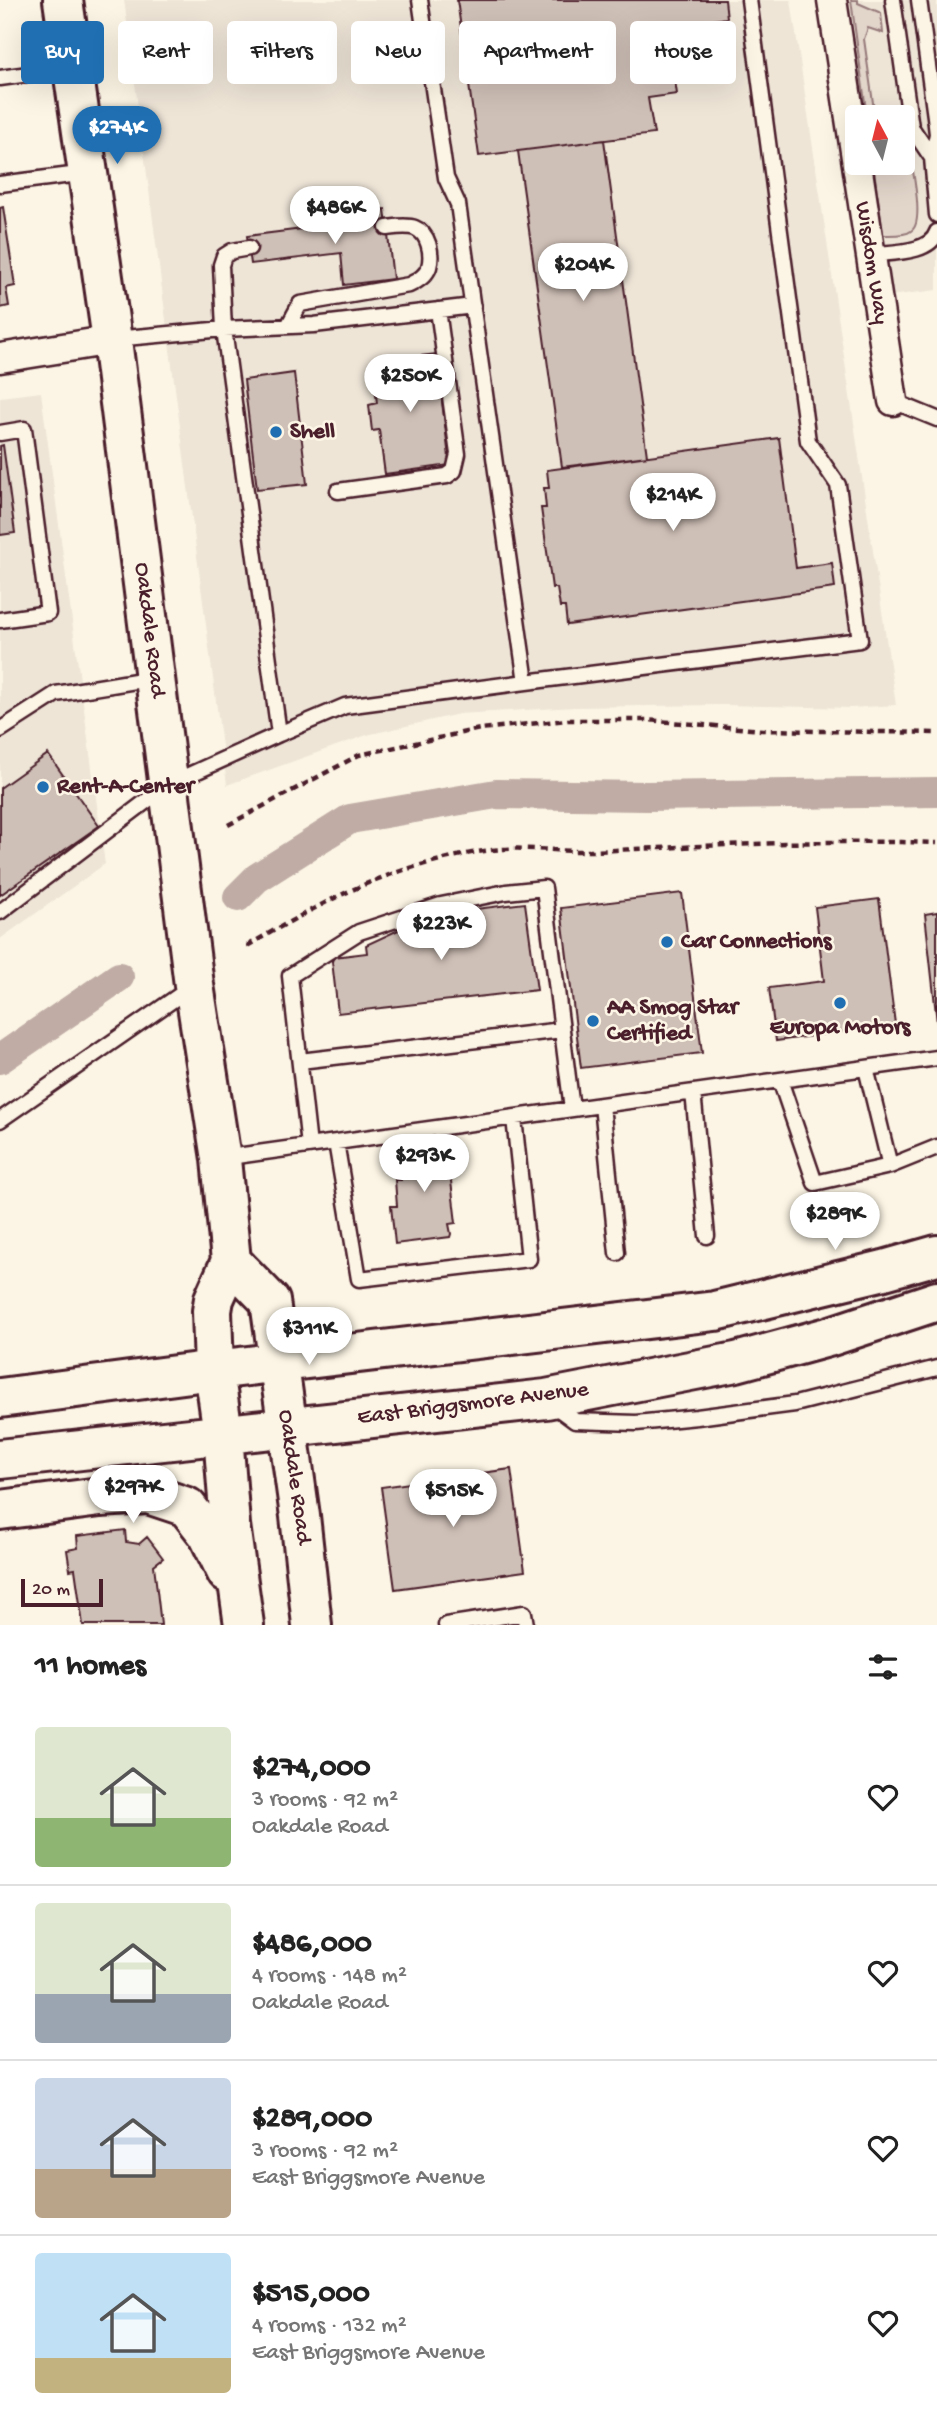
<!DOCTYPE html>
<html lang="en">
<head>
<meta charset="utf-8">
<style>
	:root { --surface:#fff; --page:#f6f6f6; --text:#222; --muted:#767676; --line:#e0e0e0; --accent:#1f6fb2 }
	body { margin:0; font-family:"Gochi Hand",sans-serif; background:var(--page); color:var(--text); height:100vh; display:flex; flex-direction:column; font-size:26px; white-space:nowrap }
	* { box-sizing:border-box; margin:0 }
	p { font-size:23px; color:var(--muted) }
	.icon { flex:none; width:38px; height:38px; fill:none; stroke:currentColor; stroke-width:2; stroke-linecap:round; stroke-linejoin:round }
	.map { position:relative; height:1625px; overflow:hidden }
	.sheet { display:flex; flex-direction:column; background:var(--surface); flex:1 }
	.sheet>* { flex:none }
	.guide { position:absolute; left:21px; top:21px; width:896px; height:63px; display:flex; gap:14px }
	.needle { width:46px; rotate:353deg }
	.fabs { position:absolute; left:845px; top:105px; display:grid; gap:14px }
	.fabs a { display:grid; place-items:center; width:70px; height:70px; border-radius:7px; background:var(--surface); box-shadow:0 7px 28px #0002; font-size:35px }
	.scale { position:absolute; left:21px; bottom:18px; width:82px; box-sizing:border-box; padding-left:7px; border:4px solid #4a1f2b; border-top:0; font-size:19px; line-height:24px; white-space:nowrap; color:#4a1f2b; -webkit-text-stroke:5px #fcf5e5; paint-order:stroke }
	.price { position:absolute; translate:-50% -60px; padding:0 16px; border-radius:24px; background:#fff; color:#222; font-size:23px; line-height:46px; filter:drop-shadow(0 2px 4px #0008) }
	.price::after { content:''; position:absolute; left:50%; top:42px; width:21px; height:16px; margin-left:-10px; background:inherit; clip-path:polygon(0 0,100% 0,50% 100%) }
	.price.selected { background:var(--accent); color:#fff }
	ul { padding:0; list-style:none }
	li { display:flex; align-items:center; gap:21px; height:175px; padding:0 35px }
	li+li { border-top:2px solid var(--line) }
	li span { display:grid; place-items:center; flex:none; width:196px; height:140px; border-radius:7px; color:#555 }
	li>.icon { margin-inline-start:auto }
	span .icon { width:84px; height:84px; fill:#fffc; stroke-width:1 }
	li b { font-size:30px }
	h2 { display:flex; justify-content:space-between; align-items:center; height:84px; padding:0 35px; font-size:30px }
	.chip { padding:0 24px; border-radius:7px; background:var(--surface); box-shadow:0 7px 28px #0002; font-size:24px; line-height:63px }
	.chip.selected { background:var(--accent); color:#fff }
	.map>svg:first-child { display:block }
	.built { fill:#eee5d7 }
	.green { fill:#e2d5ca; stroke:#967a7a; stroke-width:2 }
	.lines { fill:none; stroke-linecap:round; stroke-linejoin:round }
	.canal { stroke:#c0aca5; stroke-width:30 }
	.building { fill:#cfc0b7; stroke:#4a1f2b; stroke-width:2 }
	.service-casing { stroke:#4a1f2b; stroke-width:19 }
	.minor-casing { stroke:#4a1f2b; stroke-width:33 }
	.secondary-casing { stroke:#4a1f2b; stroke-width:44 }
	.path { stroke:#4a1f2b; stroke-width:4.5; stroke-dasharray:7 5; stroke-linecap:butt }
	.service { stroke:#fcf5e5; stroke-width:14 }
	.minor { stroke:#fcf5e5; stroke-width:28 }
	.secondary { stroke:#fcf5e5; stroke-width:38 }
	.poi-dot { fill:#1f6fb2; stroke:#fcf5e5; stroke-width:2.5 }
	.labels { text-anchor:middle; dominant-baseline:central; stroke-width:5; stroke-linejoin:round; paint-order:stroke }
	.street-label { font-size:23px; fill:#4a1f2b; stroke:#fcf5e5 }
	.poi-label { font-size:23px; font-weight:bold; fill:#4a1f2b; stroke:#fcf5e5; text-anchor:start }
</style>
</head>
<body>
<div class="map">
<svg width="937" height="1625" viewBox="0 0 937 1625">
	<rect width="100%" height="100%" fill="#fcf5e5"/>
	<filter id="ink" filterUnits="userSpaceOnUse"><feTurbulence type="fractalNoise" baseFrequency=".0143" numOctaves="2"/><feDisplacementMap in="SourceGraphic" scale="14" xChannelSelector="R" yChannelSelector="G"/><feConvolveMatrix kernelMatrix="1 2 1 2 8 2 1 2 1" color-interpolation-filters="sRGB"/></filter>
	<g filter="url(#ink)">
		<!-- built -->
		<path class="built" d="M 124,0 L 791,0 L 896,705 L 851,708 L 723,705 L 576,707 L 459,714 L 367,735 L 227,785 Z
			M 851,0 L 937,0 L 937,290 L 890,296 L 873,163 L 903,163 L 903,117 L 867,117 Z
			M 41,392 L 105,864 L 0,939 L 0,397 Z"/>
		<!-- green -->
		<path class="green" d="M 851,0 L 858,0 L 858,3 L 881,13 L 883,33 L 868,28 L 864,39 L 875,117 L 867,117 Z
			M 903,150 L 910,153 C 912,169 925,223 911,231 C 905,236 891,235 883,235 L 873,163 L 903,163 Z"/>
		<g class="lines">
			<!-- canal -->
			<path class="canal" d="M 238,897 L 257,878 L 350,819 L 496,794 L 647,796 L 937,792
				M 0,1059 L 119,977"/>
		</g>
		<!-- building -->
		<path class="building" d="M 457,0 L 725,0 L 727,18 L 667,27 L 677,94 L 648,98 L 654,134 L 479,156 Z
			M 604,140 L 647,456 L 562,467 L 518,151 Z
			M 3,207 L 15,286 L 6,288 L 9,306 L 0,308 L 0,208 Z
			M 385,209 L 393,279 L 344,285 L 341,253 L 251,264 L 247,236 L 335,225 L 334,215 Z
			M 436,354 L 450,465 L 385,474 L 379,430 L 372,431 L 369,405 L 377,403 L 372,362 Z
			M 294,373 L 307,484 L 257,489 L 244,380 Z
			M 779,438 L 796,568 L 832,563 L 835,588 L 567,625 L 565,607 L 560,607 L 557,588 L 552,588 L 541,508 L 546,508 L 544,488 L 549,488 L 547,470 Z
			M 3,445 L 15,533 L 0,535 L 0,446 Z
			M 48,754 L 99,826 L 0,895 L 0,788 Z
			M 682,893 L 702,1053 L 581,1068 L 561,908 Z
			M 879,899 L 895,1024 L 776,1041 L 769,988 L 824,981 L 815,907 Z
			M 525,903 L 537,990 L 338,1013 L 332,961 L 334,957 L 367,953 L 366,945 L 407,926 L 461,919 L 460,911 Z
			M 937,912 L 937,1023 L 925,914 Z
			M 446,1139 L 456,1223 L 449,1224 L 451,1234 L 450,1237 L 395,1244 L 391,1206 L 397,1206 L 395,1180 L 401,1180 L 398,1146 Z
			M 511,1469 L 525,1571 L 395,1589 L 381,1487 Z
			M 125,1530 L 126,1542 L 139,1544 L 147,1537 L 163,1558 L 154,1565 L 161,1625 L 83,1625 L 75,1569 L 70,1570 L 67,1550 L 78,1548 L 77,1536 Z"/>
		<g class="lines">
			<!-- service casing -->
			<g class="service-casing">
				<path id="service" d="M 893,0 L 911,127 L 932,158
					M 919,0 L 935,117 L 937,134 L 932,158 L 937,215
					M 0,78 L 71,68
					M 0,184 L 87,173
					M 249,248 L 232,251 L 224,256 L 221,265 L 224,329 L 279,734
					M 870,255 C 890,252 930,254 937,232
					M 288,326 L 300,304 L 409,285 C 418,281 426,276 429,267 C 433,253 428,233 415,228 C 407,225 395,227 387,228
					M 114,339 L 224,329 L 314,325 L 473,306
					M 893,401 L 937,419
					M 0,433 L 24,429 L 48,613 L 0,620
					M 338,491 L 447,476 L 454,471 L 458,454 L 438,310
					M 526,682 L 860,640 L 838,485 L 808,441 L 749,0
					M 0,730 L 56,694 L 154,678
					M 0,912 L 169,784 L 279,734 L 345,706 L 526,682 L 458,204 L 446,178 L 420,0
					M 300,1061 L 562,1030
					M 866,1068 L 890,1166
					M 780,1080 L 815,1183 L 890,1166 L 937,1147
					M 693,1092 L 707,1236
					M 602,1105 L 617,1253
					M 0,1120 L 190,988
					M 336,1142 L 359,1279 L 529,1259 L 514,1118
					M 309,1146 L 290,976 L 359,932 L 441,905 L 506,892 L 544,888 L 572,1109
					M 222,1158 L 937,1058
					M 552,1404 L 575,1421 L 636,1423 L 697,1417 L 795,1404 L 937,1368
					M 446,1625 L 524,1613 L 526,1625"/>
			</g>
			<!-- minor casing -->
			<g class="minor-casing">
				<path id="minor" d="M 832,0 L 893,401
					M 0,358 L 112,340"/>
			</g>
			<!-- secondary casing -->
			<g class="secondary-casing">
				<path id="secondary" d="M 63,0 L 112,340 L 194,985 L 221,1159 L 231,1261 L 214,1299 L 212,1311 L 214,1370 L 223,1434 L 230,1525 L 244,1625
					M 231,1261 L 270,1301 L 300,1516 L 312,1625
					M 0,1398 L 214,1370 L 715,1311 L 884,1270 L 937,1255
					M 0,1459 L 546,1399 L 736,1362 L 828,1337 L 937,1301
					M 0,1510 L 100,1497 L 148,1494 L 187,1507 L 208,1534 L 227,1573"/>
			</g>
			<!-- path -->
			<path class="path" d="M 228,825 L 359,755 L 480,729 L 568,720 L 647,720 L 762,730 L 937,733
				M 247,946 C 301,915 354,884 414,867 C 439,860 466,853 492,850 C 525,846 559,852 592,851 C 707,846 822,839 937,843"/>
			<!-- service -->
			<use href="#service" class="service"/>
			<!-- minor -->
			<use href="#minor" class="minor"/>
			<!-- secondary -->
			<use href="#secondary" class="secondary"/>
		</g>
	</g>
	<!-- markers -->
	<g class="poi-dot">
		<circle cx="276" cy="432" r="7"/>
		<circle cx="43" cy="787" r="7"/>
		<circle cx="667" cy="942" r="7"/>
		<circle cx="840" cy="1003" r="7"/>
		<circle cx="593" cy="1021" r="7"/>
	</g>
	<g class="labels">
		<!-- street labels -->
		<g class="street-label">
			<text transform="translate(871 263) rotate(81)">Wisdom Way</text>
			<text transform="translate(149 630) rotate(83)">Oakdale Road</text>
			<text transform="translate(473 1404) rotate(-7)">East Briggsmore Avenue</text>
			<text transform="translate(294 1477) rotate(82)">Oakdale Road</text>
		</g>
		<!-- poi labels -->
		<g class="poi-label">
			<text x="290" y="432">Shell</text>
			<text x="57" y="787">Rent-A-Center</text>
			<text x="681" y="942">Car Connections</text>
			<text x="607" y="1008">AA Smog Star<tspan x="607" dy="26">Certified</tspan></text>
			<text x="840" y="1028" text-anchor="middle">Europa Motors</text>
		</g>
	</g>
</svg>
<div class="fabs">
<a><svg class="needle" viewBox="-14 -14 28 28"><path d="M0-13l5 13h-10z" fill="#e53935"/><path d="M0 13l5-13h-10z" fill="#767676"/></svg></a>
</div>
<div class="scale">20 m</div>
<b class="price selected" style="left:117px;top:166px">$274K</b>
<b class="price" style="left:335px;top:246px">$486K</b>
<b class="price" style="left:583px;top:303px">$204K</b>
<b class="price" style="left:410px;top:414px">$250K</b>
<b class="price" style="left:673px;top:533px">$214K</b>
<b class="price" style="left:441px;top:962px">$223K</b>
<b class="price" style="left:424px;top:1194px">$293K</b>
<b class="price" style="left:835px;top:1252px">$289K</b>
<b class="price" style="left:309px;top:1367px">$311K</b>
<b class="price" style="left:133px;top:1525px">$297K</b>
<b class="price" style="left:453px;top:1529px">$515K</b>
<div class="guide">
<a class="chip selected">Buy</a>
<a class="chip">Rent</a>
<a class="chip">Filters</a>
<a class="chip">New</a>
<a class="chip">Apartment</a>
<a class="chip">House</a>
</div>
</div>
<section class="sheet">
<h2>11 homes<svg class="icon" aria-label="filters" viewBox="0 0 24 24"><path d="M4 7h16M4 17h16"/><circle cx="9" cy="7" r="2"/><circle cx="15" cy="17" r="2"/></svg></h2>
<ul>
<li><span style="background:linear-gradient(#dfe7d0 65%,#8fb573 0)"><svg class="icon" aria-label="home" viewBox="0 0 24 24"><path d="M3 11l9-7 9 7M6 9v11h12V9"/></svg></span><div><b>$274,000</b><p>3 rooms · 92 m²</p><p>Oakdale Road</p></div><svg class="icon" aria-label="heart" viewBox="0 0 24 24"><path d="M12 20l-8-8c-3-5 5-10 8-4 3-6 11-1 8 4z"/></svg></li>
<li><span style="background:linear-gradient(#dfe7d0 65%,#9aa5b1 0)"><svg class="icon" aria-label="home" viewBox="0 0 24 24"><path d="M3 11l9-7 9 7M6 9v11h12V9"/></svg></span><div><b>$486,000</b><p>4 rooms · 148 m²</p><p>Oakdale Road</p></div><svg class="icon" aria-label="heart" viewBox="0 0 24 24"><path d="M12 20l-8-8c-3-5 5-10 8-4 3-6 11-1 8 4z"/></svg></li>
<li><span style="background:linear-gradient(#c9d6e8 65%,#b9a48a 0)"><svg class="icon" aria-label="home" viewBox="0 0 24 24"><path d="M3 11l9-7 9 7M6 9v11h12V9"/></svg></span><div><b>$289,000</b><p>3 rooms · 92 m²</p><p>East Briggsmore Avenue</p></div><svg class="icon" aria-label="heart" viewBox="0 0 24 24"><path d="M12 20l-8-8c-3-5 5-10 8-4 3-6 11-1 8 4z"/></svg></li>
<li><span style="background:linear-gradient(#bfe0f5 75%,#c2b280 0)"><svg class="icon" aria-label="home" viewBox="0 0 24 24"><path d="M3 11l9-7 9 7M6 9v11h12V9"/></svg></span><div><b>$515,000</b><p>4 rooms · 132 m²</p><p>East Briggsmore Avenue</p></div><svg class="icon" aria-label="heart" viewBox="0 0 24 24"><path d="M12 20l-8-8c-3-5 5-10 8-4 3-6 11-1 8 4z"/></svg></li>
</ul>
</section>
</body>
</html>
